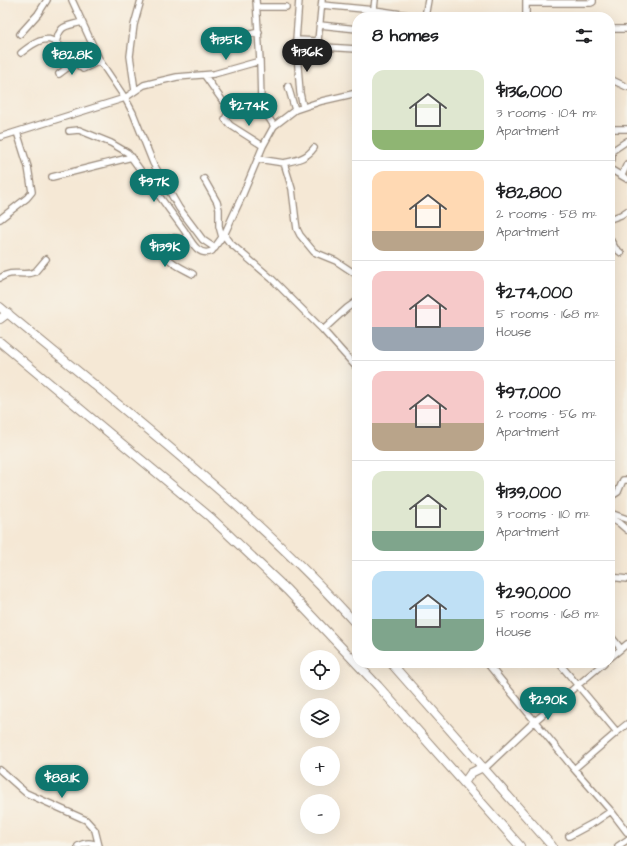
<!DOCTYPE html>
<html lang="en">
<head>
<meta charset="utf-8">
<style>
	:root { --surface:#fff; --page:#f6f6f6; --text:#202124; --muted:#757577; --line:#e0e0e0; --accent:#0f766e }
	body { margin:0; font-family:"Architects Daughter",sans-serif; background:var(--page); color:var(--text); height:100vh; display:flex; flex-direction:column; font-size:15px; white-space:nowrap }
	* { box-sizing:border-box; margin:0 }
	p { font-size:13px; color:var(--muted) }
	.icon { flex:none; width:22px; height:22px; fill:none; stroke:currentColor; stroke-width:2; stroke-linecap:round; stroke-linejoin:round }
	.map { position:relative; flex:1; overflow:hidden }
	.panel { position:absolute; left:352px; top:12px; width:263px; height:656px; display:flex; flex-direction:column; background:var(--surface); border-radius:16px; box-shadow:0 4px 16px #0002 }
	.panel>* { flex:none }
	.tools { position:absolute; left:300px; top:650px; display:grid; gap:8px }
	.tools a { display:grid; place-items:center; width:40px; height:40px; border-radius:50%; background:var(--surface); box-shadow:0 4px 16px #0002; font-size:20px }
	.price { position:absolute; translate:-50% -34px; padding:0 9px; border-radius:14px; background:var(--accent); color:#fff; font-size:13px; line-height:26px; filter:drop-shadow(0 1px 2px #0008) }
	.price::after { content:''; position:absolute; left:50%; top:24px; width:12px; height:9px; margin-left:-6px; background:inherit; clip-path:polygon(0 0,100% 0,50% 100%) }
	.price.current { background:#222; color:#fff }
	ul { padding:0; list-style:none }
	li { display:flex; align-items:center; gap:12px; height:100px; padding:0 20px }
	li+li { border-top:1px solid var(--line) }
	li span { display:grid; place-items:center; flex:none; width:112px; height:80px; border-radius:12px; color:#555 }
	li>.icon { margin-inline-start:auto }
	span .icon { width:48px; height:48px; fill:#fffc; stroke-width:1 }
	li b { font-size:17px }
	h2 { display:flex; justify-content:space-between; align-items:center; height:48px; padding:0 20px; font-size:17px }
	.map>svg:first-child { display:block }
	.lines { fill:none; stroke-linecap:round; stroke-linejoin:round }
	.minor-casing { stroke:#98897a; stroke-width:8 }
	.highway-casing { stroke:#98897a; stroke-width:10 }
	.minor { stroke:#fff; stroke-width:5.5 }
	.highway { stroke:#fff; stroke-width:8 }
</style>
</head>
<body>
<div class="map">
<svg width="627" height="846" viewBox="0 0 627 846">
	<rect width="100%" height="100%" fill="#f7f3e8"/>
	<filter id="ink" filterUnits="userSpaceOnUse"><feTurbulence type="fractalNoise" baseFrequency=".025" numOctaves="2"/><feDisplacementMap in="SourceGraphic" scale="8" xChannelSelector="R" yChannelSelector="G"/><feConvolveMatrix kernelMatrix="1 2 1 2 8 2 1 2 1" color-interpolation-filters="sRGB"/></filter>
	<filter id="wash" filterUnits="userSpaceOnUse"><feTurbulence type="fractalNoise" baseFrequency=".012" numOctaves="4" result="noise"/><feDisplacementMap in="SourceGraphic" scale="16" xChannelSelector="R" yChannelSelector="G"/><feGaussianBlur stdDeviation="0.9" result="paint"/><feColorMatrix in="noise" values="0 0 0 0 0 0 0 0 0 0 0 0 0 0 0 0 0 1.4 0 .05"/><feComposite in="paint" operator="in"/></filter>
	<g filter="url(#wash)">
		<rect width="100%" height="100%" fill="#f5e8d5"/>
	</g>
	<g filter="url(#ink)">
		<g class="lines">
			<!-- minor casing -->
			<g class="minor-casing">
				<path id="minor" d="M 256,0 L 260,61
					M 299,0 L 296,40 L 318,41 L 322,0
					M 526,0 L 526,17
					M 526,3 L 591,3 L 593,2 L 593,0
					M 322,5 L 374,10 L 422,17
					M 257,7 L 286,7
					M 373,17 L 375,0
					M 425,17 L 428,0
					M 320,25 L 357,29
					M 610,29 L 627,29
					M 20,34 L 38,14 L 47,0
					M 231,39 L 259,32
					M 296,40 L 300,93 L 303,107
					M 318,41 L 321,46 L 324,47 L 357,49
					M 56,43 C 60,24 65,27 82,22
					M 21,53 C 57,23 57,49 83,69 L 100,61
					M 59,74 L 75,62
					M 205,76 L 222,100
					M 610,79 L 627,87
					M 288,86 L 295,110
					M 135,91 L 130,56 L 134,25 L 141,0
					M 357,93 L 322,101 L 295,110 L 274,126 L 263,146 L 243,194 L 225,233 L 226,238 L 229,242 L 272,279 L 323,330 L 357,368
					M 239,107 L 227,115 L 225,119 L 230,125 L 263,146
					M 610,129 L 627,129
					M 69,131 L 79,130 L 111,143 L 128,153 L 184,230 C 190,239 198,258 212,251 L 225,233
					M 0,137 L 125,98 L 100,61 L 72,0
					M 258,159 L 284,163 L 292,189 L 296,222 L 297,229 L 300,235 L 314,252 L 336,261 L 357,275
					M 612,159 L 612,151 L 627,141
					M 284,163 C 296,160 306,159 314,148
					M 610,169 L 627,179
					M 622,175 L 627,164
					M 52,177 L 132,157
					M 204,179 L 217,202 L 219,209 L 219,226 L 222,237
					M 0,219 L 27,198 L 32,192 L 28,167 L 17,132
					M 610,219 L 621,215 L 627,211
					M 610,239 L 615,248 L 621,253
					M 191,242 C 182,239 167,233 164,245 C 163,249 164,254 167,257 C 173,265 184,269 193,274
					M 215,248 L 203,240 L 179,208 L 153,163 L 133,113 L 125,98 L 144,85 L 160,81 L 177,77 L 214,74 L 260,61 L 261,103 L 267,115 L 274,126
					M 0,278 C 13,269 22,277 35,272 L 46,259
					M 323,330 L 347,308 L 357,301
					M 610,497 L 618,492 L 623,480 L 627,480
					M 610,513 L 627,519
					M 610,518 L 619,523 L 627,530
					M 610,577 L 627,579
					M 610,635 L 621,649
					M 610,658 L 627,644
					M 487,663 L 574,769 L 611,811 L 627,832
					M 559,663 L 617,732 L 627,724
					M 484,769 L 535,721 L 604,663
					M 574,769 L 617,732
					M 0,770 L 26,793 L 86,820 L 95,830 L 99,846
					M 569,836 L 595,822 L 611,811
					M 78,846 C 86,842 91,842 99,846
					M 618,846 L 627,840"/>
			</g>
			<!-- highway casing -->
			<g class="highway-casing">
				<path id="highway" d="M 0,307 C 122,409 250,506 357,625
					M 0,319 L 8,313
					M 0,342 L 210,517 L 287,590 L 378,686 L 520,846
					M 391,663 L 552,846
					M 464,783 L 471,773 L 483,767"/>
			</g>
			<!-- minor -->
			<use href="#minor" class="minor"/>
			<!-- highway -->
			<use href="#highway" class="highway"/>
		</g>
	</g>
</svg>
<div class="tools">
<a><svg class="icon" aria-label="locate" viewBox="0 0 24 24"><circle cx="12" cy="12" r="6"/><path d="M12 2v4M12 18v4M2 12h4M18 12h4"/></svg></a>
<a><svg class="icon" aria-label="layers" viewBox="0 0 24 24"><path d="M12 4l9 5-9 5-9-5zM3 14l9 5 9-5"/></svg></a>
<a>+</a>
<a>−</a>
</div>
<b class="price" style="left:226px;top:61px">$135K</b>
<b class="price current" style="left:307px;top:73px">$136K</b>
<b class="price" style="left:72px;top:76px">$82.8K</b>
<b class="price" style="left:249px;top:127px">$274K</b>
<b class="price" style="left:154px;top:203px">$97K</b>
<b class="price" style="left:165px;top:268px">$139K</b>
<b class="price" style="left:548px;top:721px">$290K</b>
<b class="price" style="left:62px;top:799px">$88.1K</b>
<section class="panel">
<h2>8 homes<svg class="icon" aria-label="filters" viewBox="0 0 24 24"><path d="M4 7h16M4 17h16"/><circle cx="9" cy="7" r="2"/><circle cx="15" cy="17" r="2"/></svg></h2>
<ul>
<li><span style="background:linear-gradient(#dfe7d0 75%,#8fb573 0)"><svg class="icon" aria-label="home" viewBox="0 0 24 24"><path d="M3 11l9-7 9 7M6 9v11h12V9"/></svg></span><div><b>$136,000</b><p>3 rooms · 104 m²</p><p>Apartment</p></div></li>
<li><span style="background:linear-gradient(#ffd9b3 75%,#b9a48a 0)"><svg class="icon" aria-label="home" viewBox="0 0 24 24"><path d="M3 11l9-7 9 7M6 9v11h12V9"/></svg></span><div><b>$82,800</b><p>2 rooms · 58 m²</p><p>Apartment</p></div></li>
<li><span style="background:linear-gradient(#f6c9c9 70%,#9aa5b1 0)"><svg class="icon" aria-label="home" viewBox="0 0 24 24"><path d="M3 11l9-7 9 7M6 9v11h12V9"/></svg></span><div><b>$274,000</b><p>5 rooms · 168 m²</p><p>House</p></div></li>
<li><span style="background:linear-gradient(#f6c9c9 65%,#b9a48a 0)"><svg class="icon" aria-label="home" viewBox="0 0 24 24"><path d="M3 11l9-7 9 7M6 9v11h12V9"/></svg></span><div><b>$97,000</b><p>2 rooms · 56 m²</p><p>Apartment</p></div></li>
<li><span style="background:linear-gradient(#dfe7d0 75%,#7fa58c 0)"><svg class="icon" aria-label="home" viewBox="0 0 24 24"><path d="M3 11l9-7 9 7M6 9v11h12V9"/></svg></span><div><b>$139,000</b><p>3 rooms · 110 m²</p><p>Apartment</p></div></li>
<li><span style="background:linear-gradient(#bfe0f5 60%,#7fa58c 0)"><svg class="icon" aria-label="home" viewBox="0 0 24 24"><path d="M3 11l9-7 9 7M6 9v11h12V9"/></svg></span><div><b>$290,000</b><p>5 rooms · 168 m²</p><p>House</p></div></li>
</ul>
</section>
</div>
</body>
</html>
